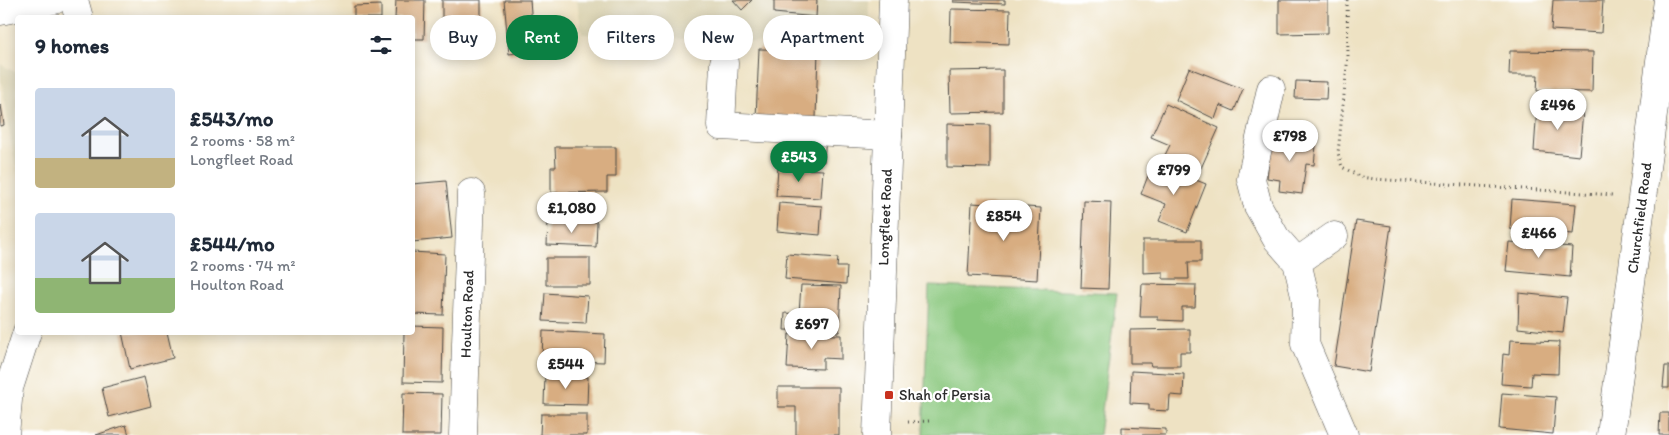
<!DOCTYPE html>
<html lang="en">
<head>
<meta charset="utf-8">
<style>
	:root { --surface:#fff; --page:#f2f2f3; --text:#1f2937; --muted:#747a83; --accent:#0b8043 }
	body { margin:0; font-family:Itim,sans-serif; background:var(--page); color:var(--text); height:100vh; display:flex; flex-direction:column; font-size:19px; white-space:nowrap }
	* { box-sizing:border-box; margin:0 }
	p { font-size:16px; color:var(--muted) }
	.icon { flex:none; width:28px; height:28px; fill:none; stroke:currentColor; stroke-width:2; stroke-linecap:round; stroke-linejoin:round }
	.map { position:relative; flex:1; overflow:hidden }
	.details { position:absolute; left:15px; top:15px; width:400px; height:320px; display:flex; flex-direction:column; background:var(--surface); border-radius:5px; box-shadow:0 2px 12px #0003 }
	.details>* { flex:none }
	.top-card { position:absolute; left:430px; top:15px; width:475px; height:45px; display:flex; gap:10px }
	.price { position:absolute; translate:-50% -42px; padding:0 11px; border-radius:18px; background:#fff; color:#222; font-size:16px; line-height:32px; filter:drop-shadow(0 1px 2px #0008) }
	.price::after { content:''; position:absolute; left:50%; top:30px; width:15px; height:11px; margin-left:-8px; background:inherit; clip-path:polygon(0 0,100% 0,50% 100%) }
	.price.selected { background:var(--accent); color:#fff }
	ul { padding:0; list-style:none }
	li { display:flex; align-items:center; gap:15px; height:125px; padding:0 20px }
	li span { display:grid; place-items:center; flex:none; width:140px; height:100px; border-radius:5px; color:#555 }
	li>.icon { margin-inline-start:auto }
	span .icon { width:60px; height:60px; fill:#fffc; stroke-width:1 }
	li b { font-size:21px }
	h2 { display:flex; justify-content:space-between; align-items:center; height:60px; padding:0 20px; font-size:21px }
	.tag { padding:0 18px; border-radius:22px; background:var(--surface); box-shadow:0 2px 12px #0003; font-size:18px; line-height:45px }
	.tag.selected { background:var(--accent); color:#fff }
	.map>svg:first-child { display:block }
	.built { fill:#dcd4b4 }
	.green { fill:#89c77d; stroke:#5a7954 }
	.building { fill:#d8ad81 }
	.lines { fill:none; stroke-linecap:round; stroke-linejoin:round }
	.minor-casing { stroke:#484642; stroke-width:29 }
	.major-casing { stroke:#484642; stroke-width:29 }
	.highway-casing { stroke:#484642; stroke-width:29 }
	.path { stroke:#484642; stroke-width:3; stroke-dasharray:1 4; stroke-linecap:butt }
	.minor { stroke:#fff; stroke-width:28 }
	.major { stroke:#fff; stroke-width:28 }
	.highway { stroke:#fff; stroke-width:28 }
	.poi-dot { fill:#c8321e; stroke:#fff; stroke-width:2 }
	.labels { text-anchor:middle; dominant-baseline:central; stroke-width:4.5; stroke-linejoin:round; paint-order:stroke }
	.street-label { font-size:15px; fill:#2b2b2b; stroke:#fff }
	.poi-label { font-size:15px; fill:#2b2b2b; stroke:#fff; text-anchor:start }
</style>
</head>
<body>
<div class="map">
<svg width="1669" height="435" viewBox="0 0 1669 435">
	<rect width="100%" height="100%" fill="#fff"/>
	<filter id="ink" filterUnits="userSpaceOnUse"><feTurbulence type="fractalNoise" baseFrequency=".02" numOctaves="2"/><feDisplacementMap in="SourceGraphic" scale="10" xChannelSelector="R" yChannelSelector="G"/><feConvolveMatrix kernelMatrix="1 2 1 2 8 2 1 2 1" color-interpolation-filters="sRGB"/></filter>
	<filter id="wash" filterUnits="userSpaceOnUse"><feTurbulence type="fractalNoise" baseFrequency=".0096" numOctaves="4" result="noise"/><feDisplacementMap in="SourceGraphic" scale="20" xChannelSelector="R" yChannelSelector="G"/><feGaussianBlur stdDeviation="1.12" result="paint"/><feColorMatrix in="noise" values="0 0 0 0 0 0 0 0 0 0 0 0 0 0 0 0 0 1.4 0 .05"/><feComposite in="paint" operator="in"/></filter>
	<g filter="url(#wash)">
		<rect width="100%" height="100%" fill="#eee2c3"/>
		<!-- built -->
		<path class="built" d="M 577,0 L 869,0 L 868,48 L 582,34 Z
			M 0,64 L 17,73 L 17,175 L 0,73 Z"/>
		<!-- green -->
		<path class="green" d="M 929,286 L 1117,293 L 1099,435 L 923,435 Z"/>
		<g id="blocks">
			<!-- building -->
			<path class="building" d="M 396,0 L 425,0 L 424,39 L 412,39 L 412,18 L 395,18 Z
				M 442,0 L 481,0 L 481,41 L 442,41 Z
				M 504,0 L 530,0 L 534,51 L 509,54 Z
				M 733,0 L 752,0 L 742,10 Z
				M 774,0 L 817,0 L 816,17 L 774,13 Z
				M 953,0 L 1005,0 L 1005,4 L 953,2 Z
				M 1279,0 L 1328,0 L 1328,33 L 1279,34 Z
				M 1553,0 L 1603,0 L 1601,33 L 1551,30 Z
				M 381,5 L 381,18 L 354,18 L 354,6 Z
				M 951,9 L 1010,10 L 1009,44 L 950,42 Z
				M 759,49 L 818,50 L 816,118 L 756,118 Z
				M 1510,51 L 1593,52 L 1592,92 L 1537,91 L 1538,75 L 1509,75 Z
				M 1189,68 L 1243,89 L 1234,111 L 1220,105 L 1215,119 L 1176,100 Z
				M 1003,70 L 1003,112 L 950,113 L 949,71 Z
				M 1296,81 L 1327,82 L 1326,99 L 1295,98 Z
				M 1166,104 L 1219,128 L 1197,177 L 1162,161 L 1170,145 L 1151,137 Z
				M 1,105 L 4,125 L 0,126 L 0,106 Z
				M 1537,107 L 1583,111 L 1579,156 L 1534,151 Z
				M 947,124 L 990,125 L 990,168 L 947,167 Z
				M 782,133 L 826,135 L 824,162 L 781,161 Z
				M 1272,134 L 1309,139 L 1308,144 L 1316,145 L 1314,165 L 1306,164 L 1302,194 L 1279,191 L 1280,180 L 1267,178 Z
				M 555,147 L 616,147 L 616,177 L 607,177 L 607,192 L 551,193 L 551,167 L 556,167 Z
				M 1153,163 L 1206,184 L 1187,232 L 1159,221 L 1166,204 L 1141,194 Z
				M 778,168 L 823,170 L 821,198 L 776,196 Z
				M 446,181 L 452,238 L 412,242 L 412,184 Z
				M 1512,199 L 1576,204 L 1573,234 L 1510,229 Z
				M 1084,201 L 1111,202 L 1108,289 L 1081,288 Z
				M 779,203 L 822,206 L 820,235 L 777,231 Z
				M 972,203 L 1041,208 L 1037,280 L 968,276 Z
				M 548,220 L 597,222 L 596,247 L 547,245 Z
				M 1356,221 L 1391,226 L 1369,372 L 1334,366 Z
				M 1143,240 L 1201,240 L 1201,262 L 1188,262 L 1189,279 L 1163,279 L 1163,272 L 1143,273 Z
				M 1509,242 L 1572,247 L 1570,277 L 1506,271 Z
				M 412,252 L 445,254 L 443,315 L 412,314 Z
				M 787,254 L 838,258 L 837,267 L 847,267 L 846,284 L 785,279 Z
				M 546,258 L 590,258 L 590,285 L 546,285 Z
				M 1142,284 L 1196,285 L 1195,307 L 1182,307 L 1182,321 L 1158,320 L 1158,317 L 1140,317 Z
				M 801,285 L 841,286 L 839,332 L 784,330 L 785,313 L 799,314 Z
				M 545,293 L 588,296 L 586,323 L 543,321 Z
				M 1519,293 L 1567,298 L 1563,333 L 1518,328 Z
				M 412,326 L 443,327 L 442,383 L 403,382 L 404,332 L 412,332 Z
				M 1190,329 L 1190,352 L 1180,352 L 1180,366 L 1151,366 L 1150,363 L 1130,363 L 1130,330 Z
				M 543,331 L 605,334 L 604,362 L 542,360 Z
				M 122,332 L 167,332 L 173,358 L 130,369 Z
				M 789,334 L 841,335 L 841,359 L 823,358 L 823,369 L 787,368 Z
				M 1510,340 L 1559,342 L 1558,374 L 1532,373 L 1531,386 L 1501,384 L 1503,354 L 1509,355 Z
				M 1665,366 L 1669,366 L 1669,388 L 1663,388 Z
				M 1131,371 L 1184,374 L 1183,396 L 1170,395 L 1169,411 L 1149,410 L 1149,404 L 1130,403 Z
				M 545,375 L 588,377 L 587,405 L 544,404 Z
				M 144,377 L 151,406 L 109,417 L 102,388 Z
				M 778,387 L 839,387 L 839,435 L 796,435 L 796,407 L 778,407 Z
				M 403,393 L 442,394 L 441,435 L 402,435 Z
				M 1502,393 L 1556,397 L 1553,434 L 1499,429 Z
				M 1660,413 L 1669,413 L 1669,435 L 1659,435 Z
				M 541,414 L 587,414 L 587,435 L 540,435 Z
				M 126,425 L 129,435 L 96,435 Z
				M 1122,427 L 1166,429 L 1166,435 L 1122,435 Z"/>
		</g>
	</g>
	<g filter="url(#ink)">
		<use href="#blocks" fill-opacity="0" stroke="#484642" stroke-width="1"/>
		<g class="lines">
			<!-- minor casing -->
			<g class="minor-casing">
				<g id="minor">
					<path d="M 74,0 L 79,18"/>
					<path d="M 724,63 L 721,126 L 888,135"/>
					<path d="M 1271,89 L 1251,179 L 1258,206 L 1276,238 L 1297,262 L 1306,300 L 1305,344 L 1344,435"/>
					<path d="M 1297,262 L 1334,236"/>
					<path d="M 5,435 L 9,388 L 27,332"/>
					<path id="s1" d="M 463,435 L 471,193"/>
					<path id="s2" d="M 1611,435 L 1668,0"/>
				</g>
			</g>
			<!-- major casing -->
			<g class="major-casing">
				<g id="major">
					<path id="s3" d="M 877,435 L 893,0"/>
				</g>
			</g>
			<!-- highway casing -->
			<g class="highway-casing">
				<path id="highway" d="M 0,11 L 54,0"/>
			</g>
			<!-- path -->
			<path class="path" d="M 1347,0 L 1348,56 L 1338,153 L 1342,167 L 1361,177 L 1374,179 L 1613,195
				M 908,422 L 930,421"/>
			<!-- minor -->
			<use href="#minor" class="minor"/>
			<!-- major -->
			<use href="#major" class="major"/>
			<!-- highway -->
			<use href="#highway" class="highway"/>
		</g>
	</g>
	<!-- markers -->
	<rect class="poi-dot" x="884" y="390" width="10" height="10" rx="2.5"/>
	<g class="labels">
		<!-- street labels -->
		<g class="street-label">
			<text stroke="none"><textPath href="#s2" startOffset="219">Churchfield Road</textPath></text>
			<text stroke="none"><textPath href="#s3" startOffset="218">Longfleet Road</textPath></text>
			<text stroke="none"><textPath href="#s1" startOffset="121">Houlton Road</textPath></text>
		</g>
		<!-- poi labels -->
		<g class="poi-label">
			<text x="899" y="395">Shah of Persia</text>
		</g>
	</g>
</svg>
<b class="price" style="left:1558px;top:131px">£496</b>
<b class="price" style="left:1290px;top:162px">£798</b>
<b class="price selected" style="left:799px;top:183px">£543</b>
<b class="price" style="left:1174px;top:196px">£799</b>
<b class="price" style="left:572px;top:234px">£1,080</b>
<b class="price" style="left:1004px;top:242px">£854</b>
<b class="price" style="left:1539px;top:259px">£466</b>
<b class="price" style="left:812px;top:350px">£697</b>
<b class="price" style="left:566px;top:390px">£544</b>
<div class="top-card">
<a class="tag">Buy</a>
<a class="tag selected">Rent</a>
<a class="tag">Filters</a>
<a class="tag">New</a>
<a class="tag">Apartment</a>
</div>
<section class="details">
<h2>9 homes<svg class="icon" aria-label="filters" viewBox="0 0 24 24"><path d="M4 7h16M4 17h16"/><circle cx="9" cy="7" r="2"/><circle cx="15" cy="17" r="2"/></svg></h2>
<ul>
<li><span style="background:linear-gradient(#c9d6e8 70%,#c2b280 0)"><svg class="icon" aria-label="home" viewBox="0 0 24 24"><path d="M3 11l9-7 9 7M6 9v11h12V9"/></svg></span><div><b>£543/mo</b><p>2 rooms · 58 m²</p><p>Longfleet Road</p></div></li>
<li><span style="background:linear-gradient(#c9d6e8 65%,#8fb573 0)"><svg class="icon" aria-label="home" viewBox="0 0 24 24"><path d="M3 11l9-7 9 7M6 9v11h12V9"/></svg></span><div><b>£544/mo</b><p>2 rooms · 74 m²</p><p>Houlton Road</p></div></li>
</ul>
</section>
</div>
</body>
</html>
